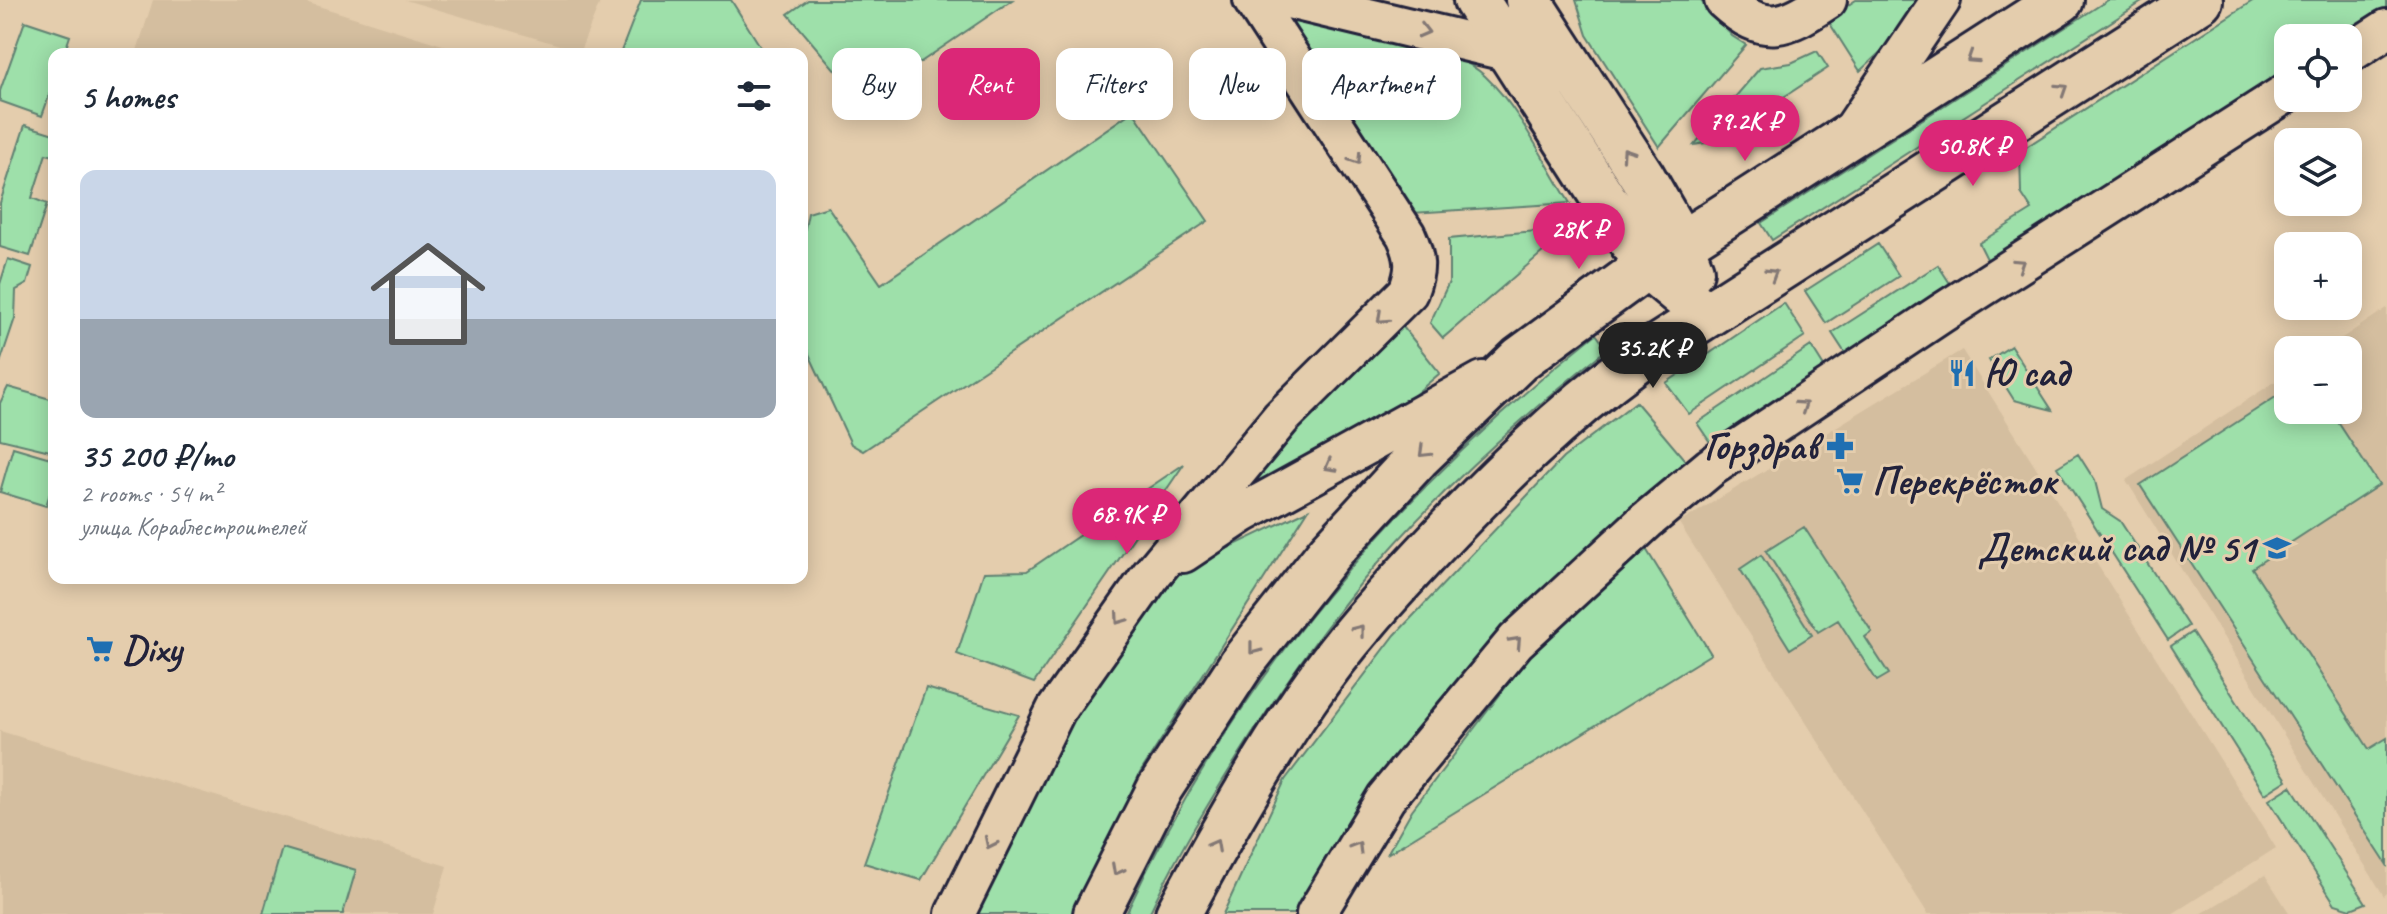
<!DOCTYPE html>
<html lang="en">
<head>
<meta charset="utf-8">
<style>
	:root { --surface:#fff; --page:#f2f2f3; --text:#1f2937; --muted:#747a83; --accent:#db2777 }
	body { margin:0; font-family:Caveat,sans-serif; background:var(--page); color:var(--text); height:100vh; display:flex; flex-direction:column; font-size:30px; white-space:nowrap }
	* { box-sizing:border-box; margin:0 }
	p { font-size:26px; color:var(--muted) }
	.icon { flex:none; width:44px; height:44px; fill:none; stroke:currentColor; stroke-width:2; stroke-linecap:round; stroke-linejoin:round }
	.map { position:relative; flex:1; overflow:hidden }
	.side { position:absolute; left:48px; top:48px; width:760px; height:536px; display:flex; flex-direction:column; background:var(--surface); border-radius:16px; box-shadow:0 4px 20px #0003 }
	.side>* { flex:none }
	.top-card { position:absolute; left:832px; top:48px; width:760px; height:72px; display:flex; gap:16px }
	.tools { position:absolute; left:2274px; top:24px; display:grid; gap:16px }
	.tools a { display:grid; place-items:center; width:88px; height:88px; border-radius:16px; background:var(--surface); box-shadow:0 4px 20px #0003; font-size:40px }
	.price { position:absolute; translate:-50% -68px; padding:0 18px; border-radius:28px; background:var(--accent); color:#fff; font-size:26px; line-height:52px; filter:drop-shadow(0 2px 4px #0008) }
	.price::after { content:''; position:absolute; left:50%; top:48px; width:24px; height:18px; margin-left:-12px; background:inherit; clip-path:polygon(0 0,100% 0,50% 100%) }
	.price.current { background:#222; color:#fff }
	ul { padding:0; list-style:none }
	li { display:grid; align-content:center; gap:16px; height:424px; padding:0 32px }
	li span { display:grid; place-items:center; height:248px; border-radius:16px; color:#555 }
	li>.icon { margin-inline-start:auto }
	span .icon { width:144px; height:144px; fill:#fffc; stroke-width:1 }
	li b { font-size:34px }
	h2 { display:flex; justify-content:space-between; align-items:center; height:96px; padding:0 32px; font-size:34px }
	.tag { padding:0 28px; border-radius:16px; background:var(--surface); box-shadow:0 4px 20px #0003; font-size:28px; line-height:72px }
	.tag.current { background:var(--accent); color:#fff }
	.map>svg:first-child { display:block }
	.built { fill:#d4be9f }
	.green { fill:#9ee0aa; stroke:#608172; stroke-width:2 }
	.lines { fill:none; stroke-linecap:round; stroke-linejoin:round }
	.minor-casing { stroke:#22223b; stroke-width:44 }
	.major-casing { stroke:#22223b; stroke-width:50 }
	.minor { stroke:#e4cdad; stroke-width:38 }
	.major { stroke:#e4cdad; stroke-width:44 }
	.oneway { stroke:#837874 }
	.labels { text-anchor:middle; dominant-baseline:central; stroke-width:6; stroke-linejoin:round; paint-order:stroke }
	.poi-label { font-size:40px; font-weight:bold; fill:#22223b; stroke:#e4cdad; text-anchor:start }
</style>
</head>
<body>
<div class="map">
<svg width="2387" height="914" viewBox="0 0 2387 914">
	<rect width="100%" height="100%" fill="#e4cdad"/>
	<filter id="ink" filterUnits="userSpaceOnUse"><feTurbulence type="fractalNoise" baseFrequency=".0125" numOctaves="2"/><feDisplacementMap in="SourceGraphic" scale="16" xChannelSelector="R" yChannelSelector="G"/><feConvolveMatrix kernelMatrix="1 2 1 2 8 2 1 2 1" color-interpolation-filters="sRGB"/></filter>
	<g filter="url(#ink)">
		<!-- built -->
		<path class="built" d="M 153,0 L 299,0 L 471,54 L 136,54 Z
			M 405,0 L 601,0 L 580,51 Z
			M 2387,308 L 2387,893 L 2384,896 L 2126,480 L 2288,373 L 2288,410 L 2348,410 L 2348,350 L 2324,350 Z
			M 1962,350 L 2276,848 L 2172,914 L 1928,914 L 1679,523 Z
			M 0,731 L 447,866 L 433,914 L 0,914 Z
			M 2265,875 L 2290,914 L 2201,914 Z"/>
		<!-- green -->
		<path class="green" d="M 641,0 L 731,0 L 765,54 L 620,54 Z
			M 808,0 L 1012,0 L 862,102 L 788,14 Z
			M 1576,0 L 1701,0 L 1732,36 L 1746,45 L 1659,147 L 1587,35 Z
			M 1856,0 L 1922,0 L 1891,42 L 1860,71 L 1827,19 Z
			M 2108,0 L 2145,0 L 1772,240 L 1761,223 Z
			M 2254,0 L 2387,0 L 2387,10 L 2343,38 L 2288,38 L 2288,74 L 1990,265 L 1979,243 L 2032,210 L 2021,193 L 2020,151 Z
			M 1293,16 C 1346,28 1445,39 1485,76 C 1520,109 1544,162 1570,203 L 1412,213 L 1288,19 Z
			M 25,21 L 70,36 L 64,54 L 54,54 L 54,82 L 42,116 L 0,101 L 0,91 Z
			M 1817,51 L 1828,68 L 1717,141 L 1694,145 L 1760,68 L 1791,63 Z
			M 1133,111 L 1208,221 L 863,451 L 851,444 L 802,339 L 802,243 L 808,213 L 828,207 L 881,284 Z
			M 25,125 L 54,134 L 54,156 L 46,154 L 32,198 L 47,204 L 30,256 L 0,247 L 0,203 Z
			M 1547,230 L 1555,235 L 1551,245 L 1443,338 L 1430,323 L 1449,282 L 1449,239 Z
			M 1878,244 L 1899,276 L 1826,323 L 1805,291 Z
			M 8,259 L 32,267 L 27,284 L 16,290 L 15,318 L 0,363 L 0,284 Z
			M 1938,265 L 1953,288 L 1847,356 L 1832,333 Z
			M 1784,303 L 1805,336 L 1689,414 L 1666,383 Z
			M 1399,322 L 1440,373 L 1376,428 L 1240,498 L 1235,492 Z
			M 1596,334 L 1607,349 C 1519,419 1433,496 1361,583 C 1315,639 1274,699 1235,761 C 1204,810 1173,861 1149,914 L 1126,914 C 1231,684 1399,490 1596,334 Z
			M 1811,346 L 1826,370 L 1712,445 L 1697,423 Z
			M 2011,346 L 2052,410 L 2014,400 L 1989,360 Z
			M 8,387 L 54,400 L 54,452 L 0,439 L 0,403 Z
			M 2288,389 L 2288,410 L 2330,410 L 2379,485 L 2252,568 L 2369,749 L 2387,738 L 2387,865 L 2140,485 Z
			M 1636,402 L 1689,465 L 1304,914 L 1223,914 L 1285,780 L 1395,635 L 1563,458 Z
			M 13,447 L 54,459 L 54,480 L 46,506 L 0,492 Z
			M 2078,454 L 2095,481 L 2102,509 L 2120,521 L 2188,626 L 2168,640 L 2057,467 Z
			M 1184,464 L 1034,683 L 957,654 L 984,572 L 1027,571 Z
			M 1308,510 L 1140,773 L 1077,914 L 974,914 L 1054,742 L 1161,580 Z
			M 1804,527 L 1872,632 L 1865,637 L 1889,674 L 1877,681 L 1838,620 L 1818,632 L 1766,551 Z
			M 1646,549 L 1711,654 L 1387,854 L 1412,810 L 1531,654 Z
			M 1761,555 L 1812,635 L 1790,649 L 1740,569 Z
			M 2192,632 L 2287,780 L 2265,794 L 2171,646 Z
			M 926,688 L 1019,715 L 921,880 L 864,863 Z
			M 2291,786 L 2366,903 L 2351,909 L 2335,904 L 2269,800 Z
			M 282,848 L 356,870 L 343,914 L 263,914 Z"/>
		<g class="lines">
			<!-- minor casing -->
			<g class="minor-casing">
				<path id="minor" d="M 1293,0 L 1510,52
					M 1724,0 C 1765,38 1786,27 1827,0
					M 2348,54 L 2387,29
					M 1851,133 L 1941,0
					M 1183,553 L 1243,513 L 1483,381
					M 955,914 L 1056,710 L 1151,575 L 1281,418 L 1408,292 C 1417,269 1416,257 1406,235 L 1253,0
					M 1316,914 L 1386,798 L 1516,641 L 1646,521 L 1711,467 L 1942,313 L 2288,92"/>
			</g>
			<!-- major casing -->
			<g class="major-casing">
				<path id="major" d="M 1476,0 L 1647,266 L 1706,315
					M 1528,0 L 1642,176 L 1681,244 L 1691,271
					M 1096,914 L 1160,788 L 1242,663 L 1329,553 L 1417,458 L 1520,359 L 1647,266 L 2061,0
					M 1178,914 C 1217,841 1258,768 1305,699 C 1342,644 1388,594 1433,546 C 1496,479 1561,415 1635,361 L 2200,0"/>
			</g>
			<!-- minor -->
			<use href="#minor" class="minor"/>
			<!-- major -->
			<use href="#major" class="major"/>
		</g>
		<!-- one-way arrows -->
		<defs><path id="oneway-chevron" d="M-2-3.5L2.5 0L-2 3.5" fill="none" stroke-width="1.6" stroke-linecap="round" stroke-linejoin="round" transform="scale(2)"/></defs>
		<g class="oneway">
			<use href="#oneway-chevron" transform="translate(1424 31) rotate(14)"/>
			<use href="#oneway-chevron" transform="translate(1972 58) rotate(147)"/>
			<use href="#oneway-chevron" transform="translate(2062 89) rotate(-33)"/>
			<use href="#oneway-chevron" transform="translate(1627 153) rotate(-124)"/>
			<use href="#oneway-chevron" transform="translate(1356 159) rotate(57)"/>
			<use href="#oneway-chevron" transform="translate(2019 264) rotate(-33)"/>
			<use href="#oneway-chevron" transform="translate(1772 274) rotate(-32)"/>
			<use href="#oneway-chevron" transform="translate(1382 318) rotate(137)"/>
			<use href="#oneway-chevron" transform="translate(1802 406) rotate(-34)"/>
			<use href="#oneway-chevron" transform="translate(1424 452) rotate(136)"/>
			<use href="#oneway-chevron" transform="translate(1330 466) rotate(151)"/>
			<use href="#oneway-chevron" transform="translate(1120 619) rotate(125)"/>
			<use href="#oneway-chevron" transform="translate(1359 630) rotate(-52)"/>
			<use href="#oneway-chevron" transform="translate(1516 642) rotate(-47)"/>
			<use href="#oneway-chevron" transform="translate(1254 649) rotate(128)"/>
			<use href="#oneway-chevron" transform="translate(990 843) rotate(116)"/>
			<use href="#oneway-chevron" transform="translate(1215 845) rotate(-62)"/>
			<use href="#oneway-chevron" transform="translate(1357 847) rotate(-59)"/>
			<use href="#oneway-chevron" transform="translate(1117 870) rotate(118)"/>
		</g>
	</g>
	<!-- icons -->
	<defs>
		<g id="restaurant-bare" transform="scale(2.16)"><path d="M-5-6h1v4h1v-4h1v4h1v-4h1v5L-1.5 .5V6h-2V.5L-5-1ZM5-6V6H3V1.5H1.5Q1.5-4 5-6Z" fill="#1f6fb2" stroke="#e4cdad" stroke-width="2.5" paint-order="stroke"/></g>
		<g id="pharmacy-bare" transform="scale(2.16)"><path d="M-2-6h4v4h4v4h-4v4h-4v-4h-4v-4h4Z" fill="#1f6fb2" stroke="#e4cdad" stroke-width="2.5" paint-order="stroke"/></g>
		<g id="supermarket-bare" transform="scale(2.16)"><path d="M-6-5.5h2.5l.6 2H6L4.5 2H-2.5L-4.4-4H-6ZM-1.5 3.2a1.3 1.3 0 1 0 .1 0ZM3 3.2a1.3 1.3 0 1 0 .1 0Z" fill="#1f6fb2" stroke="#e4cdad" stroke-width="2.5" paint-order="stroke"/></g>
		<g id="school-bare" transform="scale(2.16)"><path d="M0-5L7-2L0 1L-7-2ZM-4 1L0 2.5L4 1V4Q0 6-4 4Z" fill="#1f6fb2" stroke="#e4cdad" stroke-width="2.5" paint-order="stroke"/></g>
	</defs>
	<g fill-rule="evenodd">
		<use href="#restaurant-bare" x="1962" y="373"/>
		<use href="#pharmacy-bare" x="1840" y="446"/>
		<use href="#supermarket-bare" x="1850" y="481"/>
		<use href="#school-bare" x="2277" y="548"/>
		<use href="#supermarket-bare" x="100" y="649"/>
	</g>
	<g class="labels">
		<!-- poi labels -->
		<g class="poi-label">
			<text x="1984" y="373">Ю сад</text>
			<text x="1818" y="446" text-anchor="end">Горздрав</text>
			<text x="1872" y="481">Перекрёсток</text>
			<text x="2255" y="548" text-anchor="end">Детский сад № 51</text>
			<text x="122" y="649">Dixy</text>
		</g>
	</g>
</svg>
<div class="tools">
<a><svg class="icon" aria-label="locate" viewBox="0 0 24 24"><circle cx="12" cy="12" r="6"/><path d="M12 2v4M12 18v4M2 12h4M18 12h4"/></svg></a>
<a><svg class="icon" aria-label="layers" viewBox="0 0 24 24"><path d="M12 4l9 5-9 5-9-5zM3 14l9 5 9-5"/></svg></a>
<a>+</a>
<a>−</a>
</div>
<b class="price" style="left:1745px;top:163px">79.2K ₽</b>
<b class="price" style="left:1973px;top:188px">50.8K ₽</b>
<b class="price" style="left:1579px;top:271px">28K ₽</b>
<b class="price current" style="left:1653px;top:390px">35.2K ₽</b>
<b class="price" style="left:1127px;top:556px">68.9K ₽</b>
<div class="top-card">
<a class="tag">Buy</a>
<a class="tag current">Rent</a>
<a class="tag">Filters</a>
<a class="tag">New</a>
<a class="tag">Apartment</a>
</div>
<section class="side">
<h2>5 homes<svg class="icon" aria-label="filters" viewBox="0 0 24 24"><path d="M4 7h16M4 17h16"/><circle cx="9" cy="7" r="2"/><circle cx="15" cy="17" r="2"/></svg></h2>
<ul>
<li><span style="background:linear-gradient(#c9d6e8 60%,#9aa5b1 0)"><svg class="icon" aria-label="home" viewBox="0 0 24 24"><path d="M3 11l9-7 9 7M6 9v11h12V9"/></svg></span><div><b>35 200 ₽/mo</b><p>2 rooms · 54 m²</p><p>улица Кораблестроителей</p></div></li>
</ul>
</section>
</div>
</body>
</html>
